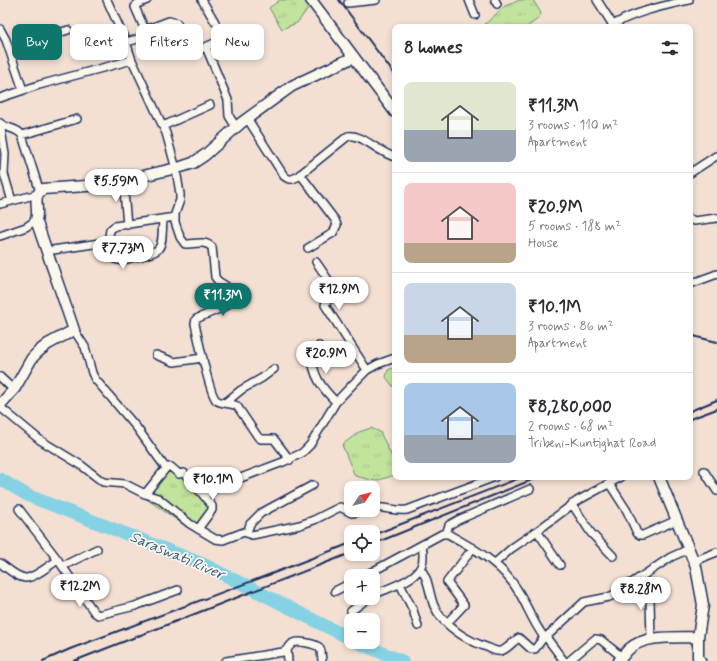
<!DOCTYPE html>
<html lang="en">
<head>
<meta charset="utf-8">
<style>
	:root { --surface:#fff; --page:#f7f7f7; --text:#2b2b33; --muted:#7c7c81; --line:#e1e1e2; --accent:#0f766e }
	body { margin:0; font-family:Mynerve,sans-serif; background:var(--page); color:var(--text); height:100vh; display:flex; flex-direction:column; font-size:15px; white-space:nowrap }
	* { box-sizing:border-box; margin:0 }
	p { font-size:13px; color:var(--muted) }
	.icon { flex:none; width:22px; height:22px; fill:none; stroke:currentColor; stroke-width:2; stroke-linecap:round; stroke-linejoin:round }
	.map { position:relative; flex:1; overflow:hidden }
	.panel { position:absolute; left:392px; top:24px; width:301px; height:456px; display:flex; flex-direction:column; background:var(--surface); border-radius:8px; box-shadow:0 2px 6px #0003 }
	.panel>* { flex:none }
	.hud { position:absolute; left:12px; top:24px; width:320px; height:36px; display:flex; gap:8px }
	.needle { width:26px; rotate:55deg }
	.tools { position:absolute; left:344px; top:481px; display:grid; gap:8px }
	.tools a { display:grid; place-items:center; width:36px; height:36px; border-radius:8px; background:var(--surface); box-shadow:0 2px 6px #0003; font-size:20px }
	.price { position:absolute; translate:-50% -34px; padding:0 9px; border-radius:14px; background:#fff; color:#222; font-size:13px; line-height:26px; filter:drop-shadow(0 1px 2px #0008) }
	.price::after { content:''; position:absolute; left:50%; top:24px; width:12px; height:9px; margin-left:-6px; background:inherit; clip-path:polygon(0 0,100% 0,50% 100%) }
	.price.active { background:var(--accent); color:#fff }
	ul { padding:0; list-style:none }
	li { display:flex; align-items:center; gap:12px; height:100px; padding:0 12px }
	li+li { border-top:1px solid var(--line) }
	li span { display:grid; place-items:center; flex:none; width:112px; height:80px; border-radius:8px; color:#555 }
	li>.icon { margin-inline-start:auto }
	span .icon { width:48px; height:48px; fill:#fffc; stroke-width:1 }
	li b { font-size:17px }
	h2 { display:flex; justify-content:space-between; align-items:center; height:48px; padding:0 12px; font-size:17px }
	.tag { padding:0 14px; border-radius:8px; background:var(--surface); box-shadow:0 2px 6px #0003; font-size:14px; line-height:36px }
	.tag.active { background:var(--accent); color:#fff }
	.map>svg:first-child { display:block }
	.grass { fill:url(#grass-tufts); stroke:#6e897d }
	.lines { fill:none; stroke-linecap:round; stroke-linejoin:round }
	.river { stroke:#85d2e4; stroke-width:13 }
	.street-casing { stroke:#1b2f5e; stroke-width:10 }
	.secondary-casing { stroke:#1b2f5e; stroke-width:13 }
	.street { stroke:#fbf7ec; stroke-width:7 }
	.secondary { stroke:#fbf7ec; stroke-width:10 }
	.rail { stroke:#1b2f5e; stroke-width:2 }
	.labels { text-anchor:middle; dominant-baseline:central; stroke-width:3.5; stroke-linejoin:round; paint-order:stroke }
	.water-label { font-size:15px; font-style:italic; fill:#365880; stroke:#fbf7ec }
</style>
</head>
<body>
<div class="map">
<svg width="717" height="661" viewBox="0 0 717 661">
	<defs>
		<pattern id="grass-tufts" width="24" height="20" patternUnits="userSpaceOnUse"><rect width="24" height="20" fill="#c1e39c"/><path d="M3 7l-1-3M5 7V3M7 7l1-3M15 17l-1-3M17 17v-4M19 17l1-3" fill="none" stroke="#a5c389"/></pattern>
	</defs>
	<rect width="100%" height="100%" fill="#f3e0d3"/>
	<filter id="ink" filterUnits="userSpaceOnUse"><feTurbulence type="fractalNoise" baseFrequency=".025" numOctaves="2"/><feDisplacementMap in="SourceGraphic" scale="8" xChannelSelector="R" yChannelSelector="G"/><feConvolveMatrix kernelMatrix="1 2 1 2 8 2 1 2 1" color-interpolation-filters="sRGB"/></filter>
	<g filter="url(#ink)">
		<!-- grass -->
		<path class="grass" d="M 280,0 L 310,0 L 313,2 L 297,23 L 282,29 L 269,8 Z
			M 520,0 L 533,0 L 541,13 L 539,18 L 527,27 L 487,27 L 485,24 L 505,6 Z
			M 172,29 L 177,41 L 181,55 L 170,57 L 155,37 Z
			M 395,367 L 395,389 L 386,377 L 388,370 Z
			M 371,428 L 380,432 L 395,463 L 395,475 L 376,481 L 355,476 L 342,445 L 359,432 Z
			M 172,464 L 212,508 L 193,531 L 142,496 Z"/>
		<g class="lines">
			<!-- river -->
			<path class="river" d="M 0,479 L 29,496 L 203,564 L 351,639
				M 356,642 L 402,661"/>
			<!-- street casing -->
			<g class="street-casing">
				<path id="street" d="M 107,0 L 126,42 L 132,60 L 166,133 L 176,169 L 180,194 L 180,200 L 175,214 L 175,222 L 180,237 L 185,244 C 195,244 204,240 212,247 L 215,277 L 218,281 L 226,286 C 228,293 230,300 226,306 L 196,319 L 195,324 C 198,337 209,393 216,400 C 221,404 231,403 237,406 L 258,437 L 261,439 L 274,439 L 290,460
					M 202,0 L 215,22
					M 469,0 L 475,15
					M 495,0 L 497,4
					M 597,0 L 613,25
					M 348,3 L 376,0
					M 611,27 C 628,13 667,5 689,0
					M 0,29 L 6,40 L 23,90
					M 145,30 L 169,21 L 177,23 L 187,49 L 190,52 L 194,52 L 228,37
					M 126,42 L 142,38 L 145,35 L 145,30 L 135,7 L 137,4 L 147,0
					M 206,47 L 228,100 L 229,116 L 236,127
					M 11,53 L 30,42 L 68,30
					M 0,98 L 39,85 L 132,60
					M 247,118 L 284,176 C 289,180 291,180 297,177 L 348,136 C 361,133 379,153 395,157
					M 0,123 C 6,129 16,127 22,135 L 40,192
					M 0,123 L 5,154 L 4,174 L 12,201
					M 163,126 L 210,105
					M 22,135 L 77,119
					M 690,173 L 716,156
					M 300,174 L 335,220 L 337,225 L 333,233 L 308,248
					M 123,180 L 127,225
					M 0,204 L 38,194
					M 690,219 L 694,221 L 717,218
					M 0,236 L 26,227 L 36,220
					M 102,244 L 108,242 L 110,230 L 115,226 L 175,217
					M 46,251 L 100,243 C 106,247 109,256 115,259 C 121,262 128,259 134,257 C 165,251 161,250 163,219
					M 316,262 L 336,291 C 335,297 326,299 325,305 L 367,370
					M 690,284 L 717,274
					M 74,330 L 85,347 L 92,373 L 95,379 L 137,428 L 165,467 L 171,467 L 179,474 L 184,473 L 204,496 L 212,490 L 222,485 L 283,462 L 302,453 L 310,445 L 336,402 L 354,383 L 367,370 L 378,364 L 395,358
					M 319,346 L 312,355 C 312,375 322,388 336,402
					M 156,355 L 174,362 L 203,358
					M 0,377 L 14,390
					M 225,403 L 241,390 L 262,378 L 274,369
					M 0,407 L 40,440 L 81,465 L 103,482 L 125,484 L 145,494 L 166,468
					M 704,471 L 717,491
					M 609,483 L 627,511 L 637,533 L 640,535 L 643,535 L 677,520
					M 145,494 L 158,498 L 190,524 L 215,539 L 223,540 L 244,532 L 252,535 L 300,525 L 314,520 L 340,507 L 352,513 L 366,510
					M 572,504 L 591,533 L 613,556
					M 373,508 C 384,506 396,512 407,510 L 495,477
					M 19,509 L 58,560
					M 198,529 L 212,510 L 212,506 L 204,496
					M 537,531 L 560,565
					M 247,533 L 250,524 L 261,513 L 313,485
					M 446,534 L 449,525 L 458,520 L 530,489
					M 694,561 L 717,552
					M 0,563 C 7,568 16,577 25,578 C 33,579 51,564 58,560 L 94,612 L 98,615 L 135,606 L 178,590
					M 495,563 L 512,548 L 537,531 L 577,501 L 621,477
					M 63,566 L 97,549
					M 420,568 C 429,578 429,594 434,606 C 444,627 468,641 489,648 C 493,650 497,652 501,651 C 508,649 513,641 519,638 L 531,649 L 535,649 L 544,637
					M 364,576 L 442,534 L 448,534 C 477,550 503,564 520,594 C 528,608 534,624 544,637 L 546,637 L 584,602 L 609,597 L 615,594 L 671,557 L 689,549
					M 638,579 L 650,600 L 651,639
					M 400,584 L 413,610 L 418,626
					M 335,591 L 351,583
					M 373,595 C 387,588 417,581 422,564 C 424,558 423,551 422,545
					M 351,611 L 369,598
					M 447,623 L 464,605 L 447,582 L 473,548
					M 546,637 L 564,661
					M 287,649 L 288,661
					M 226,661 L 283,652 C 288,650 289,646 293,643 C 299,640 314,644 319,647 L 321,651 L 322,661
					M 569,661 L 595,639 L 601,640 L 622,657"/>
			</g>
			<!-- secondary casing -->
			<g class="secondary-casing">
				<path id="secondary" d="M 311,0 L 395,112
					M 0,405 L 15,388 L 32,358 L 39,351 L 48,344 L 74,330 L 36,220 C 40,208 31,197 43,189 L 100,185 L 117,182 L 181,167 L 193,163 L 205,155 L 241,123 L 292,86 L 354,57
					M 698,637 L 698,657 L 700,661
					M 619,661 C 622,657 625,653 629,649 C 645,634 678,638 698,637 L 703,605 L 696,567 L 659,477"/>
			</g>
			<!-- street -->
			<use href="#street" class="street"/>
			<!-- secondary -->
			<use href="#secondary" class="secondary"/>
			<!-- rail -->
			<path class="rail" d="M 339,0 L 395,75
				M 690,334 L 697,337 L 717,342
				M 690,411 L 717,400
				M 690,419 L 717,409
				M 373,535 L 522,477
				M 373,544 L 539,477
				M 43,661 L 70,649 L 271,574 L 351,543
				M 74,661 L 351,553"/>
		</g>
	</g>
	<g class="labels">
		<!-- water labels -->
		<g class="water-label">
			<text transform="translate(177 556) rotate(23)">Saraswati River</text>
		</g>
	</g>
</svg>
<div class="tools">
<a><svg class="needle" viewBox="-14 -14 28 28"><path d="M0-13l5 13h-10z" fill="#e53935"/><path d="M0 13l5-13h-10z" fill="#7c7c81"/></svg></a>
<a><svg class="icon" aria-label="locate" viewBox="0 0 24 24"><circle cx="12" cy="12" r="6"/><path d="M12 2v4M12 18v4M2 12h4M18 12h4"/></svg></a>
<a>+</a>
<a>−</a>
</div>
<b class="price" style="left:116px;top:203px">₹5.59M</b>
<b class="price" style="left:123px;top:270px">₹7.73M</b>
<b class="price" style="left:339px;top:311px">₹12.9M</b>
<b class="price active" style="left:223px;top:317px">₹11.3M</b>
<b class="price" style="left:326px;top:375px">₹20.9M</b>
<b class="price" style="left:213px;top:501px">₹10.1M</b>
<b class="price" style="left:80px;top:608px">₹12.2M</b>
<b class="price" style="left:641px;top:611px">₹8.28M</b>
<div class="hud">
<a class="tag active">Buy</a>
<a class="tag">Rent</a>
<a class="tag">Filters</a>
<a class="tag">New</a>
</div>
<section class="panel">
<h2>8 homes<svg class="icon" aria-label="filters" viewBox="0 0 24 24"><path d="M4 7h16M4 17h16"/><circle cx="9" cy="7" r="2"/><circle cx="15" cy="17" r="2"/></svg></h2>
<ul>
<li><span style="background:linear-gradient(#dfe7d0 60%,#9aa5b1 0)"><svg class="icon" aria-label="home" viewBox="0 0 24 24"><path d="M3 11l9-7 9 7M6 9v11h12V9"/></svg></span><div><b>₹11.3M</b><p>3 rooms · 110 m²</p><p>Apartment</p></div></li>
<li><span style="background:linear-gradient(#f6c9c9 75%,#b9a48a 0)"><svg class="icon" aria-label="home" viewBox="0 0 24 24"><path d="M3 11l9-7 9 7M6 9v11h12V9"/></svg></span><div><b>₹20.9M</b><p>5 rooms · 188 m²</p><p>House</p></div></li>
<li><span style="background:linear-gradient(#c9d6e8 65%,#b9a48a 0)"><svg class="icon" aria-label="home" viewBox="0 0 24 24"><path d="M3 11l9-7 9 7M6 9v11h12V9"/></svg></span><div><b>₹10.1M</b><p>3 rooms · 86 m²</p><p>Apartment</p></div></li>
<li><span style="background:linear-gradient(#a9c7e8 65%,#9aa5b1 0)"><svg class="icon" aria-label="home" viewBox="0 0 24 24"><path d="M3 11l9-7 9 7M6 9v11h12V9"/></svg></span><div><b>₹8,280,000</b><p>2 rooms · 68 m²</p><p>Tribeni-Kuntighat Road</p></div></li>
</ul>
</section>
</div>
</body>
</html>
